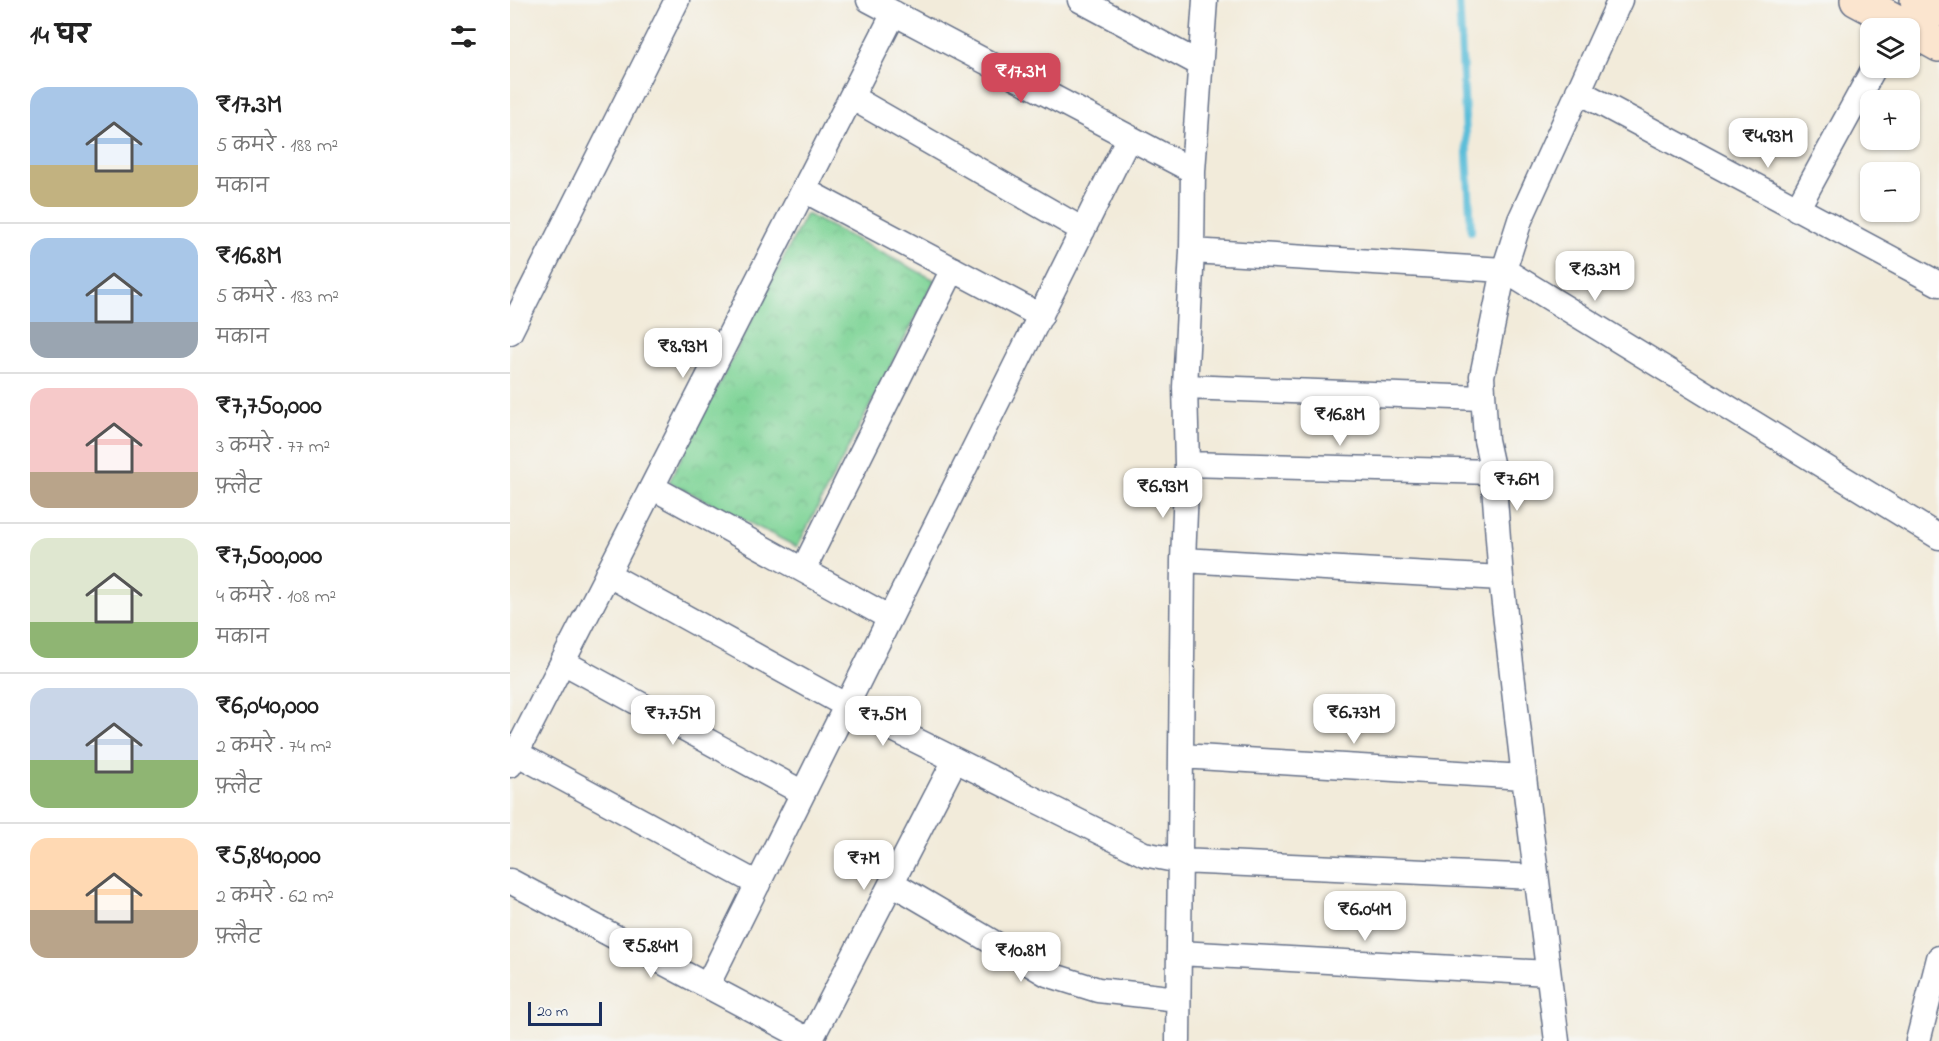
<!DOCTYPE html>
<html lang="hi">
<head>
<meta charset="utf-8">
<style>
	:root { --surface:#fff; --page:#f6f6f6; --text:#222; --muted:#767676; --line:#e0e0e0; --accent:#d1495b }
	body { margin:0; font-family:"Indie Flower","Playpen Sans Deva",sans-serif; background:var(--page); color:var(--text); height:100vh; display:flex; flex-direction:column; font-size:22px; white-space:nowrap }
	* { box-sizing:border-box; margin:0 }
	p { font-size:20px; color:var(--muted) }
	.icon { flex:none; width:33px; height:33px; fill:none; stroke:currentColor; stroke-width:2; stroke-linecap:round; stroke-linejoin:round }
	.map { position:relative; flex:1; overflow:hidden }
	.panel { display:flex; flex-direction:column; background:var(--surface); width:510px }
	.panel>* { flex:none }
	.fabs { position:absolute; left:1350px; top:18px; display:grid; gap:12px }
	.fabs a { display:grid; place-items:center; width:60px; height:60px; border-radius:12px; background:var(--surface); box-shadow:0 2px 4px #0004; font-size:30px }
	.scale { position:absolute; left:18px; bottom:15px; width:74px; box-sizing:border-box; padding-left:6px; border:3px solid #1b2f5e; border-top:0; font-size:16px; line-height:21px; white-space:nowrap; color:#1b2f5e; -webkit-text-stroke:4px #f6f6f2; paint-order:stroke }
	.price { position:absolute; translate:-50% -51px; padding:0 14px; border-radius:12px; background:#fff; color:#222; font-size:20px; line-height:39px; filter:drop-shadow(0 2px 3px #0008) }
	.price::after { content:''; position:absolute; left:50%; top:36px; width:18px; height:14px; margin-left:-9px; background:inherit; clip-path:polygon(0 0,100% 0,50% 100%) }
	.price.active { background:var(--accent); color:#fff }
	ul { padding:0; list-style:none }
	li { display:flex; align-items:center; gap:18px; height:150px; padding:0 30px }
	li+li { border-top:2px solid var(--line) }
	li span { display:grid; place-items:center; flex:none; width:168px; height:120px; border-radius:18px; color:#555 }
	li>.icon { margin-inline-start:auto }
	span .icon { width:72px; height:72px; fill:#fffc; stroke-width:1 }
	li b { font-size:26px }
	h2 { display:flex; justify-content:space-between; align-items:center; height:72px; padding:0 30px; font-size:26px }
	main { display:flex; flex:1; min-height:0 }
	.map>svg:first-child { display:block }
	.park { fill:url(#park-crowns); stroke:#4d827a; stroke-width:1.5 }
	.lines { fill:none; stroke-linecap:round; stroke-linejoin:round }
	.stream { stroke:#5bbed9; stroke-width:8 }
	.street-casing { stroke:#667189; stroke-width:27 }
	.secondary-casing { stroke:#667189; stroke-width:36 }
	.street { stroke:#fff; stroke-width:24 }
	.secondary { stroke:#fbe5cf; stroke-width:33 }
</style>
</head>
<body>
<main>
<section class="panel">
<h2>14 घर<svg class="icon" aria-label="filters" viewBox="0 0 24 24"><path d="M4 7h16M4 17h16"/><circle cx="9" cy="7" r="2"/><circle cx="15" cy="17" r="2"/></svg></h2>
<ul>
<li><span style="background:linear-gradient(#a9c7e8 65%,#c2b280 0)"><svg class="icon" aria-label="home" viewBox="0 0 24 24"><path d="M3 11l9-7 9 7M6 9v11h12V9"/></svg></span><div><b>₹17.3M</b><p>5 कमरे · 188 m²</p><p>मकान</p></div></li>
<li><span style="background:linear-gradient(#a9c7e8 70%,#9aa5b1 0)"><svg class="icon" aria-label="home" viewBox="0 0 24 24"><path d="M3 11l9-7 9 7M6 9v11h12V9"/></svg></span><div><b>₹16.8M</b><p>5 कमरे · 183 m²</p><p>मकान</p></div></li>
<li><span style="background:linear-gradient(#f6c9c9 70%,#b9a48a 0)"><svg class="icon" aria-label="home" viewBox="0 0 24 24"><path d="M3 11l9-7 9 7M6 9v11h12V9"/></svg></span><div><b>₹7,750,000</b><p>3 कमरे · 77 m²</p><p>फ़्लैट</p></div></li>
<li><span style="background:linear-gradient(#dfe7d0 70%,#8fb573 0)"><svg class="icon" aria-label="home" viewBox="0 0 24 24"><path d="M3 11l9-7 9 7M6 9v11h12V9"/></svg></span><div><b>₹7,500,000</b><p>4 कमरे · 108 m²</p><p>मकान</p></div></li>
<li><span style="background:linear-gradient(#c9d6e8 60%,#8fb573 0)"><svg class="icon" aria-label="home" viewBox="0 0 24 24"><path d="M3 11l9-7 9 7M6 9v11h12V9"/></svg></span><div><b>₹6,040,000</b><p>2 कमरे · 74 m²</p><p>फ़्लैट</p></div></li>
<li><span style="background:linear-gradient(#ffd9b3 60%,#b9a48a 0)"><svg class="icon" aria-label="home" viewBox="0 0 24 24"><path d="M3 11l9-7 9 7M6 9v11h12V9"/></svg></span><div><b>₹5,840,000</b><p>2 कमरे · 62 m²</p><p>फ़्लैट</p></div></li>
</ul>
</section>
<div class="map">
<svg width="1429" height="1041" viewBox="0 0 1429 1041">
	<defs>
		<pattern id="park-crowns" width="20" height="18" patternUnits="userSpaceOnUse" patternTransform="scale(1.5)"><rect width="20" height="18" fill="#7fd497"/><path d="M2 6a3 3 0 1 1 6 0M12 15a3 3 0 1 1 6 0" fill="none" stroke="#6db685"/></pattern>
	</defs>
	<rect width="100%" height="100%" fill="#f6f6f2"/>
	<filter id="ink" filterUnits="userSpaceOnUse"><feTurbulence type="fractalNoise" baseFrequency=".0167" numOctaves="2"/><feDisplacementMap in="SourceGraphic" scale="12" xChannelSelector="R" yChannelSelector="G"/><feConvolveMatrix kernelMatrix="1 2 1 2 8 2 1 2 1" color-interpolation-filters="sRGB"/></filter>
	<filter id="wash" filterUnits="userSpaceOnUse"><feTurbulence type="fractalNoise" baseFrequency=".008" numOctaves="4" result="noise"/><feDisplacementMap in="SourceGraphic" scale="24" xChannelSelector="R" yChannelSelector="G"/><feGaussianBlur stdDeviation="1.35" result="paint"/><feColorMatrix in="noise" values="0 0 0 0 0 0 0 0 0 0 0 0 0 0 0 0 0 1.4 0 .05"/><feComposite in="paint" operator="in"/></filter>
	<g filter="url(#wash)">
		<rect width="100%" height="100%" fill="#f2ebda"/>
		<!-- park -->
		<path class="park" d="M 296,214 L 425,280 L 287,547 L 159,482 Z"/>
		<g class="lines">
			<!-- stream -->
			<path class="stream" d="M 949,0 L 961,231"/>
		</g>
	</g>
	<g filter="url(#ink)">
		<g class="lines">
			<!-- street casing -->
			<g class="street-casing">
				<path id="street" d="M 359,0 L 683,171
					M 570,0 L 690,64
					M 1068,91 L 1429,284
					M 341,97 L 573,230
					M 294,190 L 531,316
					M 1287,209 L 1364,68
					M 682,251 L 994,270 L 1429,537
					M 0,332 L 167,0
					M 675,387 L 972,398
					M 677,464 L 983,472
					M 142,487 L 380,618
					M 673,560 L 991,578
					M 293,570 L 443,269
					M 97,574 L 337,706 L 634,854 L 670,861 L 1026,877
					M 53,662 L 293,793
					M 6,753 L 248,884
					M 671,756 L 1014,777
					M 0,765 L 384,13
					M 0,881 L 301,1041
					M 382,883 L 537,974 L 588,990 L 668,999
					M 669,953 L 1038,973
					M 197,986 L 619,137
					M 300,1041 L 445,760
					M 668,1041 L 673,560 L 677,464 L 675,387 L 682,251 L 683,171 L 695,0
					M 1047,1041 L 1014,777 L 991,578 L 983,472 L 976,440 L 972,376 L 994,270 L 1010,220 L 1110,0
					M 1408,1041 L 1429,958"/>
			</g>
			<!-- secondary casing -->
			<g class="secondary-casing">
				<path id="secondary" d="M 1347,0 L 1399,28
					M 1407,0 L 1429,10
					M 1400,29 L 1429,45"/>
			</g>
			<!-- street -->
			<use href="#street" class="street"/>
			<!-- secondary -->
			<use href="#secondary" class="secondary"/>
		</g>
	</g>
</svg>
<div class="fabs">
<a><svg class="icon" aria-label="layers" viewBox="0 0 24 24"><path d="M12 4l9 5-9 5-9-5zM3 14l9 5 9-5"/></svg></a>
<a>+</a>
<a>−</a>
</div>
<div class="scale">20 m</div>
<b class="price active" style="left:511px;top:104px">₹17.3M</b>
<b class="price" style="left:1258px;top:169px">₹4.93M</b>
<b class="price" style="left:1085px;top:302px">₹13.3M</b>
<b class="price" style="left:173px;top:379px">₹8.93M</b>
<b class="price" style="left:830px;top:447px">₹16.8M</b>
<b class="price" style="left:1007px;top:512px">₹7.6M</b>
<b class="price" style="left:653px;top:519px">₹6.93M</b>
<b class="price" style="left:844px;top:745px">₹6.73M</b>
<b class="price" style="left:163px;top:746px">₹7.75M</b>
<b class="price" style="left:373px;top:747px">₹7.5M</b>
<b class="price" style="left:354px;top:891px">₹7M</b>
<b class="price" style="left:855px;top:942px">₹6.04M</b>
<b class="price" style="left:141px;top:979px">₹5.84M</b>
<b class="price" style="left:511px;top:983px">₹10.8M</b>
</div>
</main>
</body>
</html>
